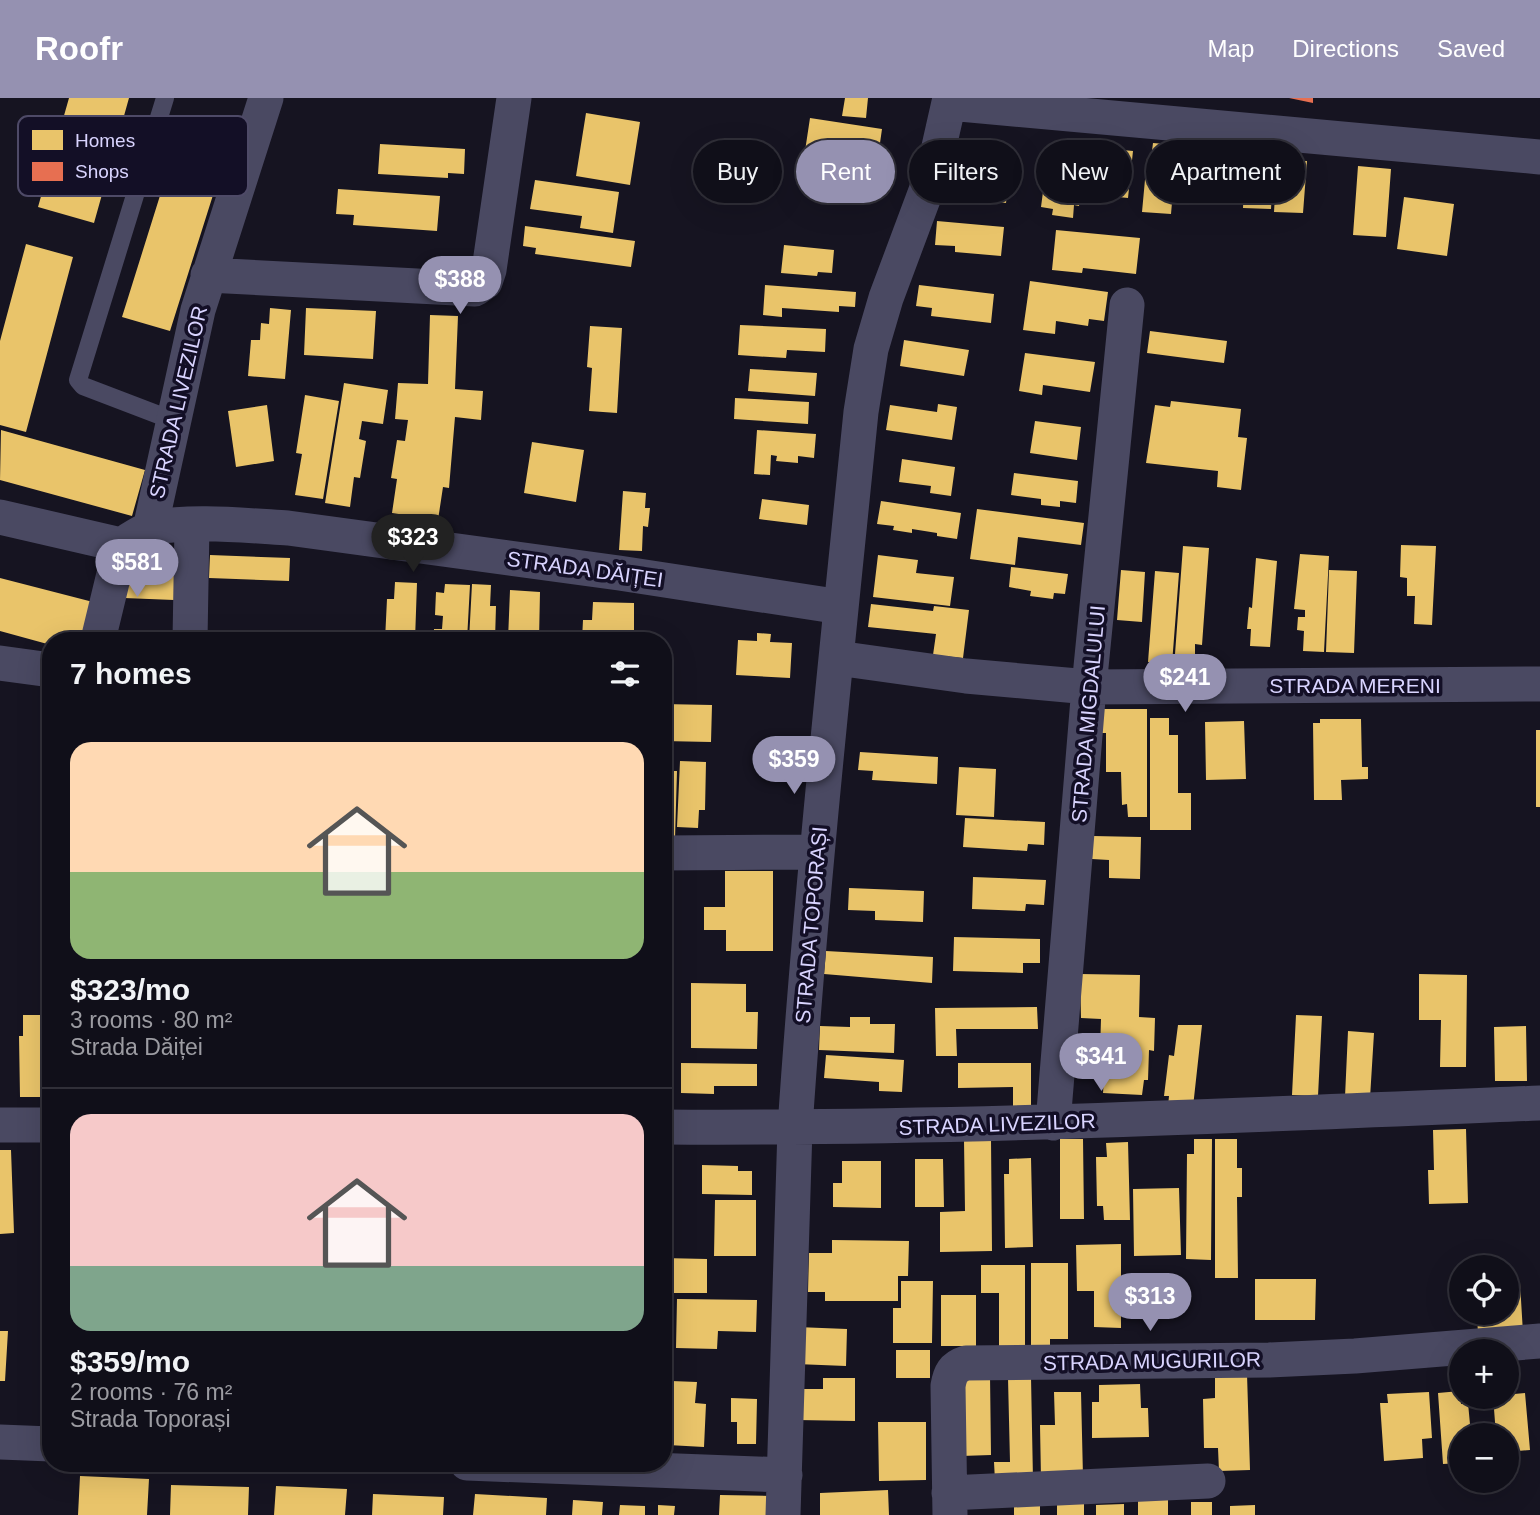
<!DOCTYPE html>
<html lang="en">
<head>
<meta charset="utf-8">
<style>
	:root { --surface:#100f19; --page:#1e1d26; --text:#f1f3f6; --muted:#9c9ca2; --line:#302f38; --accent:#9591b1 }
	body { margin:0; font-family:Arial,sans-serif; background:var(--page); color:var(--text); height:100vh; display:flex; flex-direction:column; font-size:26px; white-space:nowrap }
	* { box-sizing:border-box; margin:0 }
	p { font-size:23px; color:var(--muted) }
	.icon { flex:none; width:38px; height:38px; fill:none; stroke:currentColor; stroke-width:2; stroke-linecap:round; stroke-linejoin:round }
	.map { position:relative; flex:1; overflow:hidden }
	.drawer { position:absolute; left:42px; top:534px; width:630px; height:840px; display:flex; flex-direction:column; background:var(--surface); border-radius:28px; box-shadow:0 7px 28px #0002,0 0 0 2px var(--line) }
	.drawer>* { flex:none }
	.top-card { position:absolute; left:693px; top:42px; width:665px; height:63px; display:flex; gap:14px }
	.tools { position:absolute; left:1449px; top:1157px; display:grid; gap:14px }
	.tools a { display:grid; place-items:center; width:70px; height:70px; border-radius:50%; background:var(--surface); box-shadow:0 7px 28px #0002,0 0 0 2px var(--line); font-size:35px }
	.price { position:absolute; translate:-50% -60px; padding:0 16px; border-radius:24px; background:var(--accent); color:#fff; font-size:23px; line-height:46px; filter:drop-shadow(0 2px 4px #0008) }
	.price::after { content:''; position:absolute; left:50%; top:42px; width:21px; height:16px; margin-left:-10px; background:inherit; clip-path:polygon(0 0,100% 0,50% 100%) }
	.price.current { background:#222; color:#fff }
	ul { padding:0; list-style:none }
	li { display:grid; align-content:center; gap:14px; height:371px; padding:0 28px }
	li+li { border-top:2px solid var(--line) }
	li span { display:grid; place-items:center; height:217px; border-radius:21px; color:#555 }
	li>.icon { margin-inline-start:auto }
	span .icon { width:126px; height:126px; fill:#fffc; stroke-width:1 }
	li b { font-size:30px }
	h2 { display:flex; justify-content:space-between; align-items:center; height:84px; padding:0 28px; font-size:30px }
	.pill { padding:0 24px; border-radius:32px; background:var(--surface); box-shadow:0 7px 28px #0002,0 0 0 2px var(--line); font-size:24px; line-height:63px }
	.pill.current { background:var(--accent); color:#fff }
	header { display:flex; align-items:center; gap:42px; box-sizing:border-box; height:98px; padding:0 35px; background:var(--accent); color:#fff }
	header strong { font-size:33px }
	nav { display:flex; gap:38px; margin-inline-start:auto; font-size:24px }
	.map>svg:first-child { display:block }
	.homes { fill:#e9c46a }
	.shops { fill:#e76f51 }
	.lines { fill:none; stroke-linecap:round; stroke-linejoin:round }
	.lane { stroke:#4a4962; stroke-width:18 }
	.street { stroke:#4a4962; stroke-width:35 }
	.labels { text-anchor:middle; dominant-baseline:central; stroke-width:7; stroke-linejoin:round; paint-order:stroke }
	.street-label { font-size:21px; fill:#d9d4ff; stroke:#130f26 }
	.key { fill:#130f26; stroke:#4e4a67; stroke-width:2 }
	.key-label { font-size:19px; fill:#d9d4ff }
</style>
</head>
<body>
<header>
<strong>Roofr</strong>
<nav><a>Map</a><a>Directions</a><a>Saved</a></nav>
</header>
<div class="map">
<svg width="1540" height="1417" viewBox="0 0 1540 1417">
	<rect width="100%" height="100%" fill="#161421"/>
	<!-- homes -->
	<path class="homes" d="M 69,0 L 129,0 L 94,125 L 38,109 Z
		M 845,0 L 868,0 L 866,20 L 842,18 Z
		M 586,15 L 640,24 L 630,87 L 576,78 Z
		M 810,20 L 882,31 L 879,52 L 855,48 L 854,55 L 828,52 L 827,57 L 805,53 Z
		M 184,21 L 232,37 L 170,233 L 122,219 Z
		M 1153,45 L 1177,47 L 1171,116 L 1142,114 L 1147,60 L 1151,61 Z
		M 380,46 L 465,51 L 464,76 L 448,75 L 448,80 L 378,76 Z
		M 1112,51 L 1133,53 L 1128,100 L 1099,97 L 1102,64 L 1111,65 Z
		M 1058,52 L 1086,56 L 1079,108 L 1074,107 L 1073,120 L 1052,117 L 1053,111 L 1041,109 L 1046,71 L 1055,73 Z
		M 1253,57 L 1274,59 L 1271,111 L 1243,110 L 1244,85 L 1252,85 Z
		M 1277,62 L 1307,63 L 1303,115 L 1274,114 Z
		M 970,64 L 1010,68 L 1006,105 L 966,101 Z
		M 1358,68 L 1391,71 L 1386,139 L 1353,137 Z
		M 535,82 L 619,94 L 613,135 L 580,130 L 582,118 L 530,111 Z
		M 338,91 L 440,98 L 437,133 L 353,127 L 354,117 L 336,116 Z
		M 1404,99 L 1454,106 L 1447,158 L 1397,151 Z
		M 937,123 L 1004,129 L 1001,158 L 955,154 L 955,148 L 935,147 Z
		M 525,128 L 635,143 L 631,169 L 535,156 L 536,150 L 523,148 Z
		M 1056,132 L 1140,140 L 1136,176 L 1083,170 L 1082,175 L 1052,172 Z
		M 26,146 L 73,159 L 26,334 L 0,327 L 0,243 Z
		M 784,147 L 834,152 L 832,175 L 818,174 L 817,178 L 781,175 Z
		M 1030,183 L 1108,194 L 1104,223 L 1089,221 L 1088,228 L 1056,223 L 1055,236 L 1023,232 Z
		M 765,187 L 856,194 L 855,209 L 839,208 L 839,214 L 782,210 L 782,219 L 763,217 Z
		M 919,187 L 994,196 L 991,225 L 931,218 L 932,210 L 916,208 Z
		M 270,210 L 291,212 L 285,281 L 248,278 L 251,242 L 260,242 L 261,225 L 269,226 Z
		M 306,210 L 376,213 L 373,261 L 304,257 Z
		M 430,217 L 458,218 L 455,291 L 483,293 L 481,322 L 455,319 L 449,390 L 443,389 L 438,422 L 392,415 L 397,381 L 391,380 L 397,342 L 405,343 L 408,322 L 395,321 L 398,285 L 428,286 Z
		M 740,227 L 826,231 L 825,254 L 787,252 L 786,260 L 738,257 Z
		M 590,228 L 622,230 L 617,315 L 589,313 L 592,270 L 587,269 Z
		M 1150,233 L 1227,243 L 1224,265 L 1147,255 Z
		M 904,242 L 969,252 L 964,278 L 900,268 Z
		M 1025,255 L 1095,264 L 1090,294 L 1043,287 L 1042,297 L 1019,293 Z
		M 750,271 L 817,275 L 815,298 L 748,293 Z
		M 344,285 L 388,292 L 383,326 L 362,323 L 359,341 L 366,343 L 360,380 L 354,379 L 350,409 L 325,405 Z
		M 305,297 L 339,303 L 323,401 L 295,397 L 302,356 L 296,355 Z
		M 735,300 L 809,304 L 808,326 L 734,321 Z
		M 1171,303 L 1241,311 L 1238,339 L 1247,340 L 1241,392 L 1217,389 L 1218,373 L 1146,365 L 1155,307 L 1170,309 Z
		M 938,306 L 957,309 L 952,342 L 886,332 L 890,307 L 937,314 Z
		M 267,307 L 274,363 L 236,369 L 228,313 Z
		M 1035,323 L 1081,329 L 1077,362 L 1030,355 Z
		M 1,332 L 145,372 L 132,418 L 0,382 Z
		M 757,332 L 816,336 L 814,360 L 798,358 L 798,365 L 776,363 L 777,358 L 771,357 L 770,377 L 754,376 Z
		M 532,344 L 584,352 L 576,404 L 524,395 Z
		M 902,361 L 955,369 L 951,398 L 930,395 L 931,388 L 899,384 Z
		M 1014,375 L 1078,383 L 1076,405 L 1060,403 L 1060,409 L 1041,407 L 1041,401 L 1011,397 Z
		M 623,393 L 646,395 L 645,410 L 650,410 L 648,429 L 643,428 L 642,453 L 619,452 Z
		M 762,401 L 809,407 L 807,427 L 759,421 Z
		M 881,403 L 961,415 L 957,441 L 937,438 L 937,435 L 912,431 L 912,435 L 893,432 L 894,428 L 877,426 Z
		M 977,411 L 1084,425 L 1081,447 L 1018,439 L 1015,467 L 970,461 Z
		M 1401,447 L 1436,448 L 1432,527 L 1414,526 L 1415,498 L 1407,498 L 1407,480 L 1400,479 Z
		M 1183,448 L 1209,450 L 1202,547 L 1195,546 L 1195,557 L 1175,556 Z
		M 1300,456 L 1329,458 L 1324,554 L 1303,553 L 1304,533 L 1297,532 L 1298,519 L 1305,519 L 1305,512 L 1294,511 Z
		M 210,457 L 290,460 L 289,483 L 209,480 Z
		M 878,457 L 918,462 L 916,475 L 954,479 L 950,508 L 873,499 Z
		M 1256,460 L 1277,463 L 1270,549 L 1250,548 L 1251,531 L 1247,531 L 1249,509 L 1252,510 Z
		M 126,465 L 176,467 L 174,502 L 124,500 Z
		M 1011,469 L 1068,476 L 1065,496 L 1054,495 L 1053,501 L 1030,498 L 1031,493 L 1009,489 Z
		M 1121,472 L 1145,474 L 1142,524 L 1117,522 Z
		M 1329,472 L 1357,473 L 1354,555 L 1326,554 Z
		M 1155,473 L 1179,475 L 1172,566 L 1148,564 Z
		M 0,480 L 93,504 L 82,542 L 51,542 L 51,547 L 0,533 Z
		M 395,484 L 417,485 L 415,542 L 385,542 L 387,501 L 394,501 Z
		M 445,486 L 470,487 L 467,542 L 434,542 L 434,531 L 442,531 L 443,518 L 435,517 L 436,494 L 444,495 Z
		M 472,486 L 491,487 L 490,508 L 496,508 L 495,542 L 469,542 Z
		M 510,492 L 540,494 L 539,542 L 508,542 Z
		M 593,504 L 634,505 L 634,533 L 642,534 L 642,542 L 582,542 L 583,522 L 592,522 Z
		M 871,506 L 933,513 L 934,508 L 969,512 L 963,560 L 933,557 L 936,536 L 868,529 Z
		M 757,535 L 771,536 L 770,544 L 792,545 L 790,580 L 736,577 L 738,542 L 757,543 Z
		M 663,606 L 712,607 L 711,644 L 663,643 Z
		M 1099,611 L 1147,611 L 1147,719 L 1128,719 L 1127,706 L 1122,707 L 1121,674 L 1106,674 L 1106,635 L 1099,635 Z
		M 1150,620 L 1169,620 L 1169,637 L 1178,637 L 1178,695 L 1191,695 L 1191,732 L 1150,732 Z
		M 1320,621 L 1361,621 L 1362,669 L 1368,669 L 1368,681 L 1341,682 L 1342,702 L 1314,702 L 1313,625 L 1320,625 Z
		M 1244,623 L 1246,681 L 1206,682 L 1205,624 Z
		M 1536,632 L 1540,632 L 1540,709 L 1536,709 Z
		M 860,654 L 938,659 L 937,686 L 872,682 L 873,673 L 858,672 Z
		M 680,663 L 706,664 L 705,712 L 699,712 L 698,730 L 677,729 Z
		M 959,669 L 996,671 L 994,719 L 956,717 Z
		M 663,673 L 677,673 L 675,741 L 663,741 Z
		M 965,720 L 1045,724 L 1044,747 L 1028,746 L 1027,753 L 963,749 Z
		M 1093,738 L 1141,739 L 1140,781 L 1109,780 L 1109,762 L 1092,761 Z
		M 725,773 L 773,773 L 773,853 L 726,853 L 726,832 L 704,832 L 704,809 L 725,809 Z
		M 973,779 L 1046,782 L 1044,807 L 1026,806 L 1025,813 L 972,811 Z
		M 849,790 L 924,793 L 923,824 L 875,822 L 875,813 L 848,812 Z
		M 954,839 L 1040,841 L 1040,865 L 1023,865 L 1023,875 L 953,873 Z
		M 826,853 L 933,859 L 932,885 L 824,876 Z
		M 1080,876 L 1140,877 L 1139,919 L 1155,920 L 1154,953 L 1149,952 L 1148,982 L 1144,982 L 1142,997 L 1103,995 L 1106,953 L 1100,953 L 1101,921 L 1081,920 Z
		M 1419,876 L 1467,877 L 1466,969 L 1440,969 L 1441,922 L 1419,922 Z
		M 691,885 L 746,886 L 746,914 L 758,914 L 757,951 L 691,950 Z
		M 1037,909 L 1038,931 L 956,931 L 957,958 L 936,958 L 935,910 Z
		M 23,917 L 48,917 L 49,999 L 20,999 L 19,938 L 23,938 Z
		M 1296,917 L 1322,918 L 1318,998 L 1292,997 Z
		M 850,919 L 870,919 L 870,926 L 895,926 L 894,955 L 819,952 L 820,928 L 850,929 Z
		M 1178,927 L 1202,927 L 1193,1009 L 1168,1008 L 1169,998 L 1164,998 L 1169,957 L 1174,958 Z
		M 1526,928 L 1527,983 L 1495,983 L 1494,929 Z
		M 1348,933 L 1374,935 L 1370,1000 L 1345,999 Z
		M 826,957 L 904,962 L 902,994 L 879,993 L 879,984 L 824,980 Z
		M 681,965 L 757,966 L 757,988 L 714,988 L 714,996 L 681,995 Z
		M 958,965 L 1031,965 L 1031,1008 L 1013,1008 L 1013,989 L 958,990 Z
		M 1466,1031 L 1468,1105 L 1429,1106 L 1428,1072 L 1434,1072 L 1433,1032 Z
		M 991,1041 L 992,1153 L 940,1154 L 940,1114 L 965,1113 L 964,1042 Z
		M 1060,1041 L 1083,1041 L 1084,1121 L 1060,1121 Z
		M 1194,1041 L 1212,1041 L 1211,1162 L 1186,1161 L 1187,1056 L 1194,1056 Z
		M 1215,1041 L 1237,1041 L 1237,1070 L 1242,1070 L 1242,1099 L 1237,1099 L 1238,1180 L 1215,1180 Z
		M 1128,1044 L 1130,1122 L 1104,1122 L 1103,1108 L 1097,1108 L 1096,1059 L 1107,1059 L 1106,1045 Z
		M 0,1052 L 11,1052 L 14,1135 L 0,1136 Z
		M 1031,1060 L 1033,1149 L 1005,1150 L 1004,1076 L 1009,1076 L 1009,1061 Z
		M 51,1061 L 51,1131 L 42,1131 L 40,1090 L 48,1090 L 47,1062 Z
		M 915,1061 L 943,1061 L 944,1109 L 915,1109 Z
		M 842,1063 L 881,1063 L 881,1110 L 833,1109 L 833,1085 L 842,1085 Z
		M 702,1067 L 738,1068 L 738,1073 L 752,1073 L 752,1097 L 702,1096 Z
		M 1179,1090 L 1181,1157 L 1134,1158 L 1133,1091 Z
		M 715,1102 L 756,1102 L 756,1158 L 714,1158 Z
		M 832,1142 L 909,1143 L 908,1178 L 898,1178 L 898,1203 L 825,1203 L 825,1194 L 808,1194 L 809,1155 L 832,1155 Z
		M 1121,1146 L 1121,1230 L 1094,1229 L 1094,1193 L 1077,1193 L 1076,1147 Z
		M 663,1160 L 707,1161 L 707,1195 L 663,1195 Z
		M 1031,1165 L 1068,1165 L 1068,1241 L 1050,1241 L 1050,1249 L 1031,1249 Z
		M 981,1167 L 1025,1167 L 1025,1251 L 999,1251 L 999,1195 L 981,1195 Z
		M 1255,1181 L 1316,1181 L 1315,1222 L 1255,1222 Z
		M 901,1183 L 933,1183 L 932,1245 L 893,1245 L 893,1210 L 901,1210 Z
		M 1520,1185 L 1523,1235 L 1478,1238 L 1477,1214 L 1507,1214 L 1507,1186 Z
		M 941,1197 L 976,1197 L 976,1248 L 941,1248 Z
		M 677,1201 L 757,1202 L 756,1234 L 718,1233 L 717,1251 L 676,1250 Z
		M 797,1229 L 847,1231 L 846,1268 L 796,1266 Z
		M 0,1233 L 8,1233 L 5,1283 L 0,1283 Z
		M 896,1252 L 930,1252 L 930,1280 L 896,1280 Z
		M 663,1254 L 668,1254 L 666,1307 L 663,1307 Z
		M 1215,1276 L 1247,1276 L 1250,1372 L 1219,1373 L 1218,1350 L 1204,1350 L 1203,1301 L 1215,1300 Z
		M 990,1277 L 991,1357 L 961,1358 L 960,1278 Z
		M 1031,1279 L 1033,1382 L 995,1383 L 994,1364 L 1010,1364 L 1008,1280 Z
		M 823,1280 L 855,1280 L 855,1323 L 797,1322 L 798,1291 L 823,1291 Z
		M 671,1283 L 697,1284 L 695,1305 L 706,1306 L 704,1349 L 668,1347 Z
		M 1140,1286 L 1141,1310 L 1148,1310 L 1149,1339 L 1092,1340 L 1092,1304 L 1099,1304 L 1099,1287 Z
		M 1460,1293 L 1461,1306 L 1468,1305 L 1471,1337 L 1461,1337 L 1461,1365 L 1443,1366 L 1438,1295 Z
		M 1054,1294 L 1081,1294 L 1083,1379 L 1041,1381 L 1040,1327 L 1055,1327 Z
		M 1429,1294 L 1432,1340 L 1422,1341 L 1423,1360 L 1384,1363 L 1380,1305 L 1388,1305 L 1387,1296 Z
		M 1525,1295 L 1530,1352 L 1507,1354 L 1507,1337 L 1496,1337 L 1493,1298 Z
		M 731,1300 L 757,1301 L 756,1346 L 737,1346 L 737,1324 L 731,1324 Z
		M 878,1324 L 926,1324 L 926,1382 L 879,1383 Z
		M 80,1378 L 149,1381 L 147,1417 L 78,1417 Z
		M 171,1387 L 249,1389 L 248,1417 L 170,1417 Z
		M 276,1388 L 347,1391 L 345,1417 L 274,1417 Z
		M 888,1392 L 889,1417 L 820,1417 L 820,1395 Z
		M 1138,1393 L 1168,1393 L 1168,1417 L 1138,1417 Z
		M 373,1396 L 444,1399 L 443,1417 L 372,1417 Z
		M 475,1396 L 547,1400 L 546,1417 L 473,1417 Z
		M 720,1397 L 772,1398 L 771,1417 L 719,1417 Z
		M 1084,1400 L 1084,1417 L 1057,1417 L 1057,1401 Z
		M 573,1402 L 603,1404 L 602,1417 L 572,1417 Z
		M 1191,1404 L 1212,1404 L 1212,1417 L 1191,1417 Z
		M 1124,1406 L 1124,1417 L 1096,1417 L 1096,1407 Z
		M 620,1407 L 645,1408 L 645,1417 L 619,1417 Z
		M 658,1407 L 675,1408 L 674,1417 L 658,1417 Z
		M 1255,1407 L 1255,1417 L 1230,1417 L 1230,1408 Z
		M 1014,1408 L 1040,1408 L 1040,1417 L 1014,1417 Z"/>
	<!-- shops -->
	<path class="shops" d="M 1289,0 L 1313,0 L 1313,5 Z"/>
	<g class="lines">
		<!-- lane -->
		<path class="lane" d="M 165,0 L 78,282 L 83,288 L 172,322"/>
		<!-- street -->
		<path class="street" d="M 949,5 L 1540,59
			M 208,177 L 475,191 L 485,184 L 489,172 L 514,0
			M 0,419 L 121,447 C 130,442 140,434 150,431 C 182,421 253,428 288,430 L 619,475 L 841,509
			M 150,431 L 198,212 L 266,0
			M 98,542 L 121,447
			M 190,542 L 192,427
			M 837,560 L 966,578 L 1089,589 L 1540,586
			M 0,565 L 51,572
			M 663,755 L 817,754
			M 1053,1025 L 1089,589 L 1127,207
			M 0,1027 L 51,1027
			M 663,1029 C 956,1031 1248,1017 1540,1005
			M 0,1344 L 51,1346
			M 467,1365 L 785,1377
			M 949,1395 L 1208,1383
			M 783,1417 L 795,1030 C 811,791 837,552 861,314 L 871,251 L 886,200 L 926,93 L 938,53 L 950,0
			M 950,1417 L 948,1288 C 950,1276 953,1269 966,1265 L 1269,1262 L 1355,1258 L 1540,1243"/>
	</g>
	<g class="labels">
		<!-- street labels -->
		<g class="street-label">
			<text transform="translate(178 304) rotate(-77)">STRADA LIVEZILOR</text>
			<text transform="translate(585 471) rotate(8)">STRADA DĂIȚEI</text>
			<text x="1355" y="587">STRADA MERENI</text>
			<text transform="translate(1088 616) rotate(-85)">STRADA MIGDALULUI</text>
			<text transform="translate(811 827) rotate(-85)">STRADA TOPORAȘI</text>
			<text transform="translate(997 1026) rotate(-2)">STRADA LIVEZILOR</text>
			<text transform="translate(1152 1263) rotate(-1)">STRADA MUGURILOR</text>
		</g>
	</g>
	<!-- legend -->
	<rect x="18" y="18" width="230" height="80" rx="10" class="key"/>
	<rect x="32" y="32" width="31" height="20" fill="#e9c46a"/>
	<rect x="32" y="64" width="31" height="19" fill="#e76f51"/>
	<g class="key-label">
		<text x="75" y="49">Homes</text>
		<text x="75" y="80">Shops</text>
	</g>
</svg>
<div class="tools">
<a><svg class="icon" aria-label="locate" viewBox="0 0 24 24"><circle cx="12" cy="12" r="6"/><path d="M12 2v4M12 18v4M2 12h4M18 12h4"/></svg></a>
<a>+</a>
<a>−</a>
</div>
<b class="price" style="left:460px;top:218px">$388</b>
<b class="price current" style="left:413px;top:476px">$323</b>
<b class="price" style="left:137px;top:501px">$581</b>
<b class="price" style="left:1185px;top:616px">$241</b>
<b class="price" style="left:794px;top:698px">$359</b>
<b class="price" style="left:1101px;top:995px">$341</b>
<b class="price" style="left:1150px;top:1235px">$313</b>
<div class="top-card">
<a class="pill">Buy</a>
<a class="pill current">Rent</a>
<a class="pill">Filters</a>
<a class="pill">New</a>
<a class="pill">Apartment</a>
</div>
<section class="drawer">
<h2>7 homes<svg class="icon" aria-label="filters" viewBox="0 0 24 24"><path d="M4 7h16M4 17h16"/><circle cx="9" cy="7" r="2"/><circle cx="15" cy="17" r="2"/></svg></h2>
<ul>
<li><span style="background:linear-gradient(#ffd9b3 60%,#8fb573 0)"><svg class="icon" aria-label="home" viewBox="0 0 24 24"><path d="M3 11l9-7 9 7M6 9v11h12V9"/></svg></span><div><b>$323/mo</b><p>3 rooms · 80 m²</p><p>Strada Dăiței</p></div></li>
<li><span style="background:linear-gradient(#f6c9c9 70%,#7fa58c 0)"><svg class="icon" aria-label="home" viewBox="0 0 24 24"><path d="M3 11l9-7 9 7M6 9v11h12V9"/></svg></span><div><b>$359/mo</b><p>2 rooms · 76 m²</p><p>Strada Toporași</p></div></li>
</ul>
</section>
</div>
</body>
</html>
